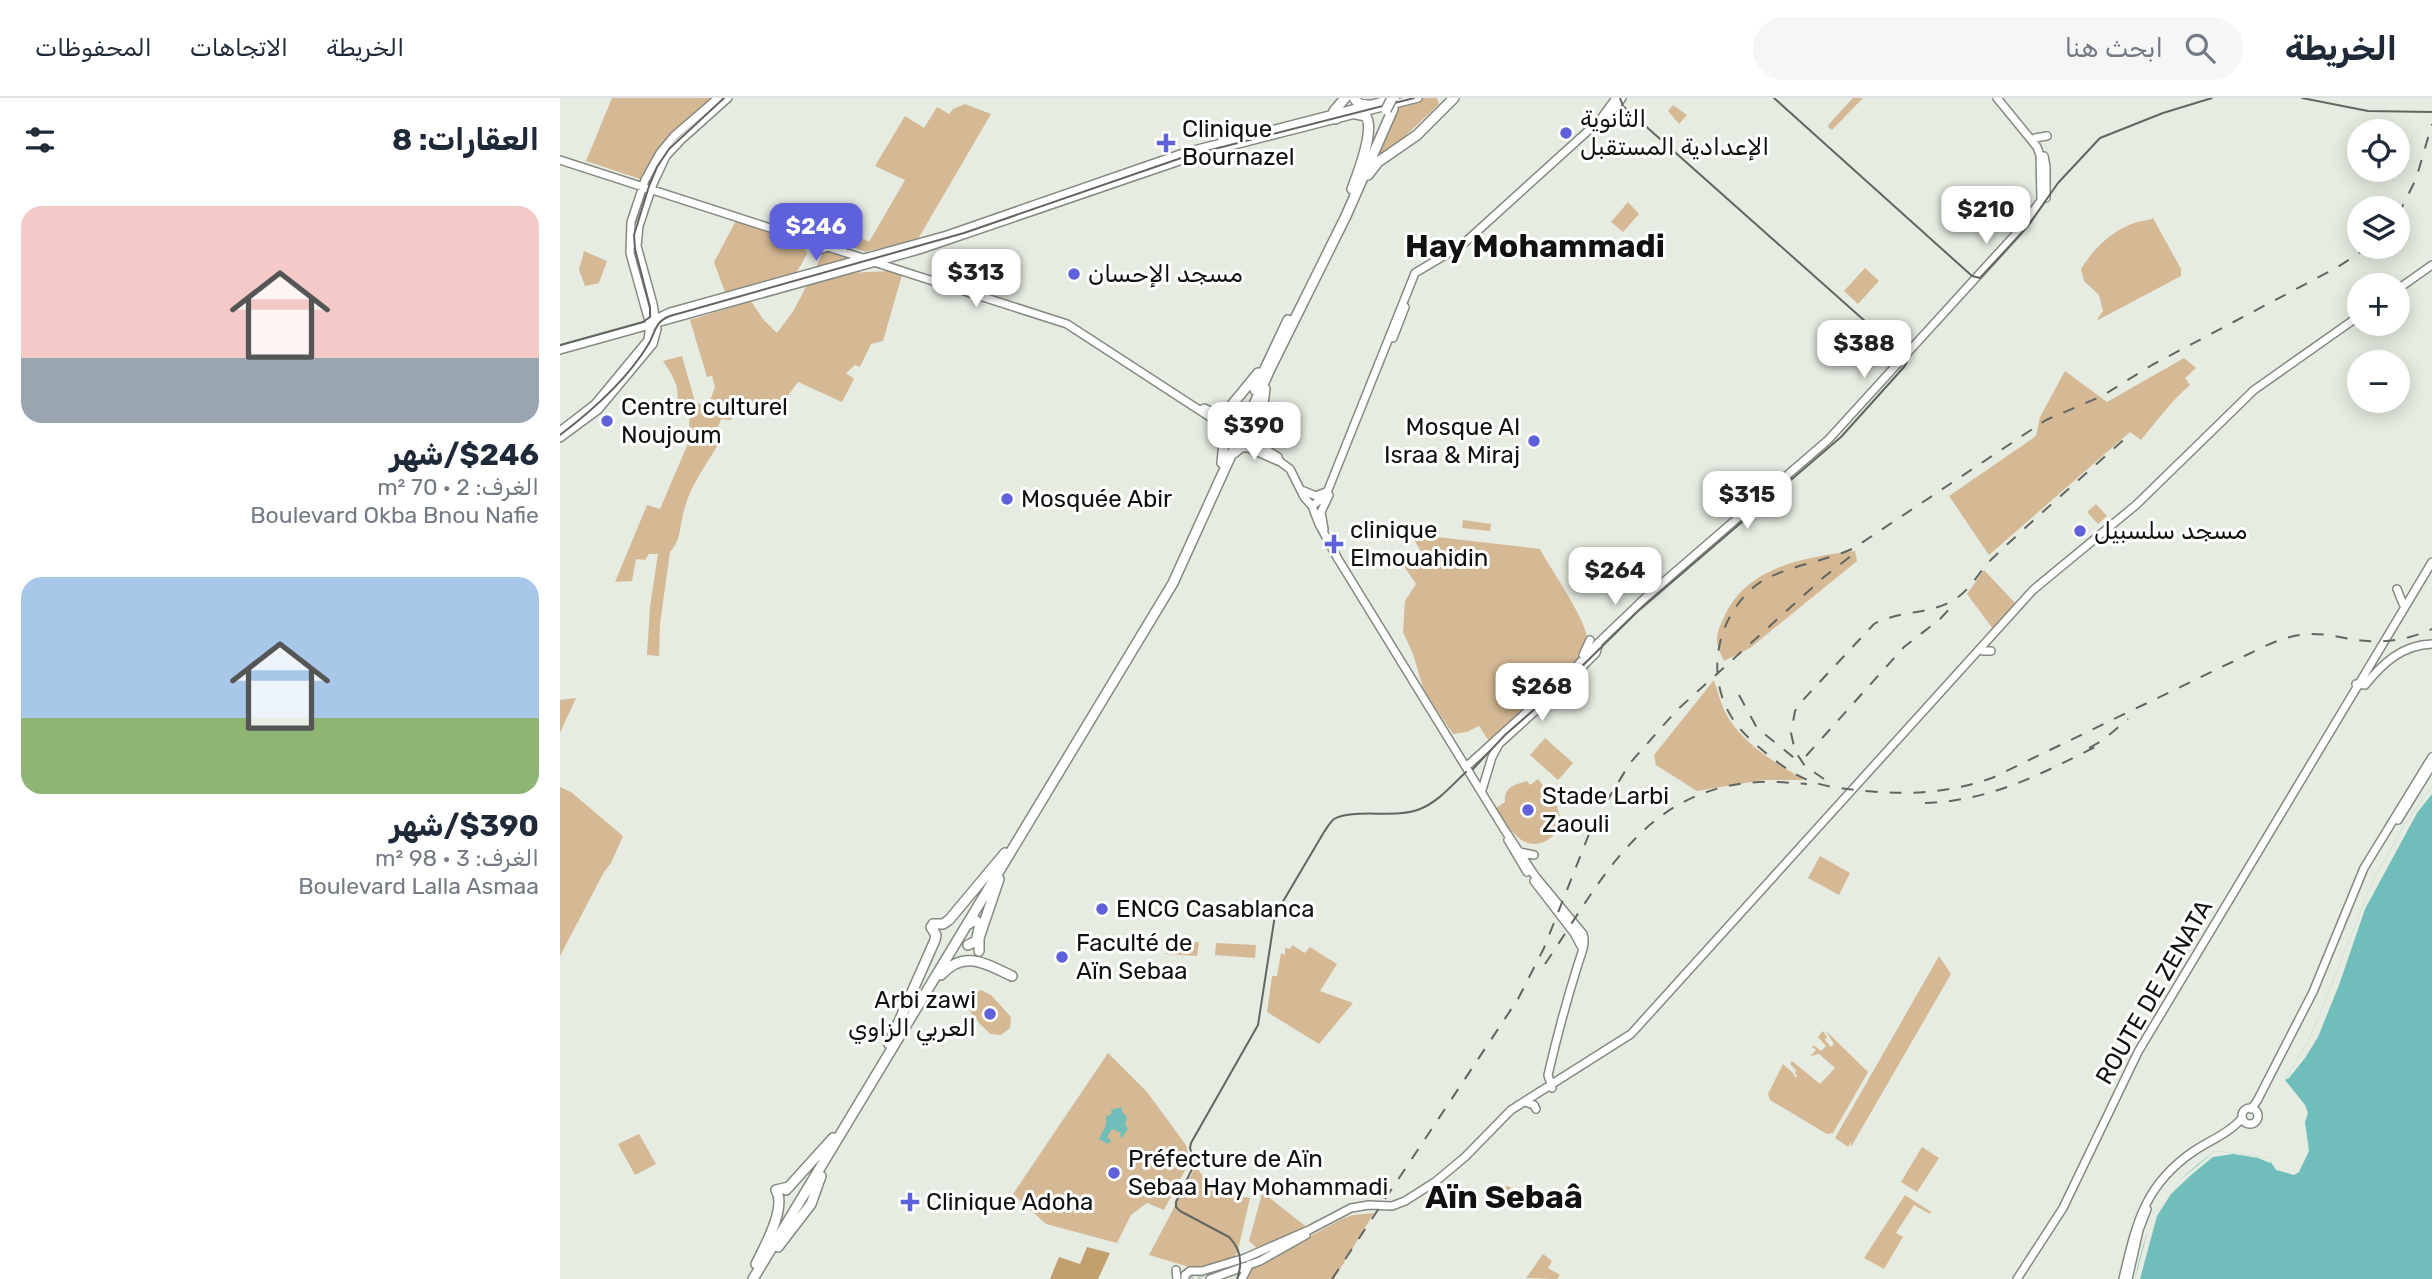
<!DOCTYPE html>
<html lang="ar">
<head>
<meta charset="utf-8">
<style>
	:root { --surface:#fff; --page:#f6f6f7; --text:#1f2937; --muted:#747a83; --line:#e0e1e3; --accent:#5e61d9 }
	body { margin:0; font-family:Rubik,"Noto Naskh Arabic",sans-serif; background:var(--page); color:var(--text); direction:rtl; height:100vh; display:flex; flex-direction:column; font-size:26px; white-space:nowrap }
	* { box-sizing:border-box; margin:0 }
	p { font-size:23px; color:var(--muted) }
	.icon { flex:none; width:38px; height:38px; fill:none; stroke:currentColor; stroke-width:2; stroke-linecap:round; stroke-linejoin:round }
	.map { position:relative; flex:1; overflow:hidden; direction:ltr }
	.side { display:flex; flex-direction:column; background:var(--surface); width:560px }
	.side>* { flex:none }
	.controls { position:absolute; left:1787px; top:21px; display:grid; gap:14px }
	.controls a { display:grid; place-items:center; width:63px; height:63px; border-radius:50%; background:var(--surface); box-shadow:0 4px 18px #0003; font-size:35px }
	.price { position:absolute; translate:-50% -60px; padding:0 16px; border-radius:14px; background:#fff; color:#222; font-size:23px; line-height:46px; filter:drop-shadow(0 2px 4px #0008) }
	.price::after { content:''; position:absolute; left:50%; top:42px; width:21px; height:16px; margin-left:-10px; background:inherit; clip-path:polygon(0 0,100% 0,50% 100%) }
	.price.active { background:var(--accent); color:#fff }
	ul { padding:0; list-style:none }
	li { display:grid; align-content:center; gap:14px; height:371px; padding:0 21px }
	li span { display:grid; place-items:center; height:217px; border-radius:21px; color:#555 }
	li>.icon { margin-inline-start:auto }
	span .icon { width:126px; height:126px; fill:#fffc; stroke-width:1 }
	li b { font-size:30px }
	h2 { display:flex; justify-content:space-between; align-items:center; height:84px; padding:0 21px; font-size:30px }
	header { display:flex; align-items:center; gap:42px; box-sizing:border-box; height:98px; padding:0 35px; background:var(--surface); border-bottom:2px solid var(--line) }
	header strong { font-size:33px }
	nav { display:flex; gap:38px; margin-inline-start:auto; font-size:24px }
	.search { width:490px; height:63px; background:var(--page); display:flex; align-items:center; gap:18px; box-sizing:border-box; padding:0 24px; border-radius:38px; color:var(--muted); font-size:26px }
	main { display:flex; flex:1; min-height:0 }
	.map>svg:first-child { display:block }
	.green { fill:#d4b994 }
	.forest { fill:#c29f6d }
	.water { fill:#6fbeb9 }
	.pier { fill:#e6ece2 }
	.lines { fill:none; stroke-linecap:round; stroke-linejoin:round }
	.major-tunnel { stroke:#c6cbc2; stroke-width:7; stroke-dasharray:7 3.5; stroke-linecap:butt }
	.major-casing { stroke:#848a81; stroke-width:10 }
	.highway-casing { stroke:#848a81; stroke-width:12 }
	.major { stroke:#fff; stroke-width:7 }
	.highway { stroke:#fff; stroke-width:9 }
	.tram { stroke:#626660; stroke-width:2 }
	.rail { stroke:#626660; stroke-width:2; stroke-dasharray:12 12; stroke-linecap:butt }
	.major-bridge-casing { stroke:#848a81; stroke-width:10; stroke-linecap:butt }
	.highway-bridge-casing { stroke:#848a81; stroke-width:12; stroke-linecap:butt }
	.major-bridge { stroke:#fff; stroke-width:7 }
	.highway-bridge { stroke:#fff; stroke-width:9 }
	.poi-dot { fill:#5e61d9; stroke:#fff; stroke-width:2.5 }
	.labels { text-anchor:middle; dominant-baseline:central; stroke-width:6; stroke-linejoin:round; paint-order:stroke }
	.poi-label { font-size:24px; fill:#10120f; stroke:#fff; text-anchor:start }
	.street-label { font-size:24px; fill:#10120f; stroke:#fff }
	.district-label { font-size:32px; font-weight:bold; fill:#10120f; stroke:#fff }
</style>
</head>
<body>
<header>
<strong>الخريطة</strong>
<div class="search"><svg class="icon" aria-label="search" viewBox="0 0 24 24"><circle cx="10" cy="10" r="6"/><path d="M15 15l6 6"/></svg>ابحث هنا</div>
<nav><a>الخريطة</a><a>الاتجاهات</a><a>المحفوظات</a></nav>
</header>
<main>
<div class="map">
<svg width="1872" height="1181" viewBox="0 0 1872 1181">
	<rect width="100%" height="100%" fill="#e6ece2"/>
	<!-- green -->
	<path class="green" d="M 52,0 L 154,0 L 114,35 L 83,82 L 26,63 Z
		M 864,0 L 877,0 L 879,6 L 806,75 L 838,7 Z
		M 1293,0 L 1303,0 L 1272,32 L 1268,29 L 1269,26 Z
		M 405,6 L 431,16 L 358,141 L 357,146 C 342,148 319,149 306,154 L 272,142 L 279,127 L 309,144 L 345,82 L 315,68 L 345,18 L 364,30 L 377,9 L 389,16 L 393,11 Z
		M 1113,7 L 1127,17 L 1119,26 L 1108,13 Z
		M 1068,104 L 1079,116 L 1063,134 L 1051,124 Z
		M 1593,120 L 1621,171 L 1621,178 L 1536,223 L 1543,213 L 1539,197 L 1524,183 L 1521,171 C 1534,149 1557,128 1582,123 C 1586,122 1590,122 1593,120 Z
		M 177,121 L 229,139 L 231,146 L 245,151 L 247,156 C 240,169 235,182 220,179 L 215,184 L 166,197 L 154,164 Z
		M 269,152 L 299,161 L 259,173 L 257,167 L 263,154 Z
		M 24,153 L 47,163 L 39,185 L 25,188 L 19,172 Z
		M 1305,170 L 1319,183 L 1298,206 L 1284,193 Z
		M 328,173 L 342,177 L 323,243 L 311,246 L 300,269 L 295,267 L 286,275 L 294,281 L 282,304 L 238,284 L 215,315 L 182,303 L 171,322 L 161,321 L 154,341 L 129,330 L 130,313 L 115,311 C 122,291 114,280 103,263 L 122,258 L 135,304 L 142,307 L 151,300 L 155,289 L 152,278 L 147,279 L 130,222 L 191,203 L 203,221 L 217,235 L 234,212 L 248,185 L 289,175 Z
		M 1624,260 L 1636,270 L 1625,280 L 1630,287 C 1611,303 1597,323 1581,342 L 1570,334 L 1429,457 L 1389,398 L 1476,338 L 1480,319 L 1505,273 L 1547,304 Z
		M 132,336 L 158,347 C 145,368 130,389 124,412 C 120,426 121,443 110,454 L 100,526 L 99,558 L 87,557 L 90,509 L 98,456 L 89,456 L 85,462 L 76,461 L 72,483 L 55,484 L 87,407 L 100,411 Z
		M 1536,406 L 1547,418 L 1538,426 L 1527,414 Z
		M 903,422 L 931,426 L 930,433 L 902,430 Z
		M 851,436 L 980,451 C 989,470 1035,531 1027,551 C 1025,556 1019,561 1016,564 L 929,643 L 919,628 L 907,634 L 893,636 L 864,593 L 853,556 L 843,534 L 845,503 L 856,486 L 843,467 L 862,456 Z
		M 1295,453 L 1297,463 L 1190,550 L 1164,563 C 1154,543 1155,538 1165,517 C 1188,468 1246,459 1295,453 Z
		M 1424,472 L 1456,506 L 1433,531 L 1407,496 Z
		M 1154,582 C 1159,598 1163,615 1174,628 C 1191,651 1220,667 1244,682 L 1203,682 L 1137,693 L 1096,667 L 1094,657 Z
		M 16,600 L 0,635 L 0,602 Z
		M 985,640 L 1013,665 L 998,682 L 970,657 Z
		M 978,681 C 985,691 996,703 999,715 C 1005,737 978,755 960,741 C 950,734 943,720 936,710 L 945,704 C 944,688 955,687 967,683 L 970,687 Z
		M 0,689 L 11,694 L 63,738 L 51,765 L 44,774 L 0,858 Z
		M 1260,758 L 1290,775 L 1279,797 L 1248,780 Z
		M 609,844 L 639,844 L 637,858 L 606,856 Z
		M 656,845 L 696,847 L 695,860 L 655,857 Z
		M 732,847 L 745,855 L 750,849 L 777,866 L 760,893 L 793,905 L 759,946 L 707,914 L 712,878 L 717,878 L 721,855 L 725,857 L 725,850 L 730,851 Z
		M 1379,858 L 1391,876 L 1291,1049 L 1291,1044 L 1288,1049 L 1275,1040 Z
		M 421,892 L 431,897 L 451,919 L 450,930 L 441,937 L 430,936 C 418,923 392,904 421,892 Z
		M 1265,932 L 1308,974 L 1273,1035 L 1267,1036 L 1210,1002 L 1208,996 L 1223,966 L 1233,975 L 1236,980 L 1237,978 L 1235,975 L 1236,972 L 1230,966 L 1232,963 L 1260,986 L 1275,970 L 1259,956 L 1250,958 L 1256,952 L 1252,949 L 1253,947 L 1261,953 L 1266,948 L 1258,939 L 1263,933 L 1267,939 L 1265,942 L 1271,949 L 1274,946 Z
		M 548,955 L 587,994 L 626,1047 L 630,1063 L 604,1112 L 587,1105 L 571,1117 L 557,1145 L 486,1126 L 453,1096 Z
		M 79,1036 L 96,1066 L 75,1077 L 58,1046 Z
		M 1362,1049 L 1379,1060 L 1357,1094 L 1341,1084 Z
		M 636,1068 C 652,1094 661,1094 690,1100 L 678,1152 L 673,1162 L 636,1171 L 589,1157 Z
		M936 1098a10 10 0 1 1 20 0a10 10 0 1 1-20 0Z
		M 702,1096 L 706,1097 L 749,1131 L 698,1151 L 689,1143 Z
		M 1345,1097 L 1371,1114 L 1370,1116 L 1354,1107 L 1336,1135 L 1343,1139 L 1324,1171 L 1304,1160 Z
		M 814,1115 L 774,1181 L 686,1181 L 693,1169 L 784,1120 L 793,1117 Z
		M 983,1156 L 992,1163 L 988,1170 L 1000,1177 L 997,1181 L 966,1180 Z"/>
	<!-- forest -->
	<path class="forest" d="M 527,1149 L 550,1155 L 538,1181 L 490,1181 L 499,1159 L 520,1166 Z"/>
	<!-- water -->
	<path class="water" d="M 1872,688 L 1872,1181 L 1575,1181 C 1590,1115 1600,1094 1655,1053 L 1708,1060 L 1716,1072 L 1734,1077 L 1739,1074 L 1749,1053 L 1745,1024 L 1748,1015 L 1745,1007 L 1725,982 L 1747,945 L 1759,918 L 1812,785 L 1846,724 Z
		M 562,1009 L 562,1014 L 567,1019 L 565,1027 L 568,1030 L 562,1040 L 560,1038 L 561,1035 L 552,1031 L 547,1039 L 551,1042 L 548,1046 L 539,1041 L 546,1027 L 546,1019 L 552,1015 L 551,1012 Z"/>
	<!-- pier -->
	<path class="pier" d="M 1872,688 L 1872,696 L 1857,715 L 1805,811 L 1779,887 L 1758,939 L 1745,960 L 1729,980 L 1725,982 L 1747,945 L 1759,918 L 1812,785 L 1846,724 Z
		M 1655,1053 L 1708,1060 L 1711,1063 L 1710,1065 L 1698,1060 L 1673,1056 L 1653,1059 L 1631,1077 L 1611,1096 L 1597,1118 L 1580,1181 L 1575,1181 L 1590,1124 L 1601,1102 L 1620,1082 Z"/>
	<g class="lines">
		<!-- major-tunnel -->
		<path class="major-tunnel" d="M 627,1181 L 645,1175"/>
		<!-- major casing -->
		<g class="major-casing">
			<path id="major" d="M 1437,0 L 1477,49 L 1480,57 L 1481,101
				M 1050,16 L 1062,0
				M 1475,40 L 1487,38
				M 1484,58 L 1486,69 L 1486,100
				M 0,62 L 238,139 L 254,146 L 259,152 L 268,149 L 306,161
				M 272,130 L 272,138 L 275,144
				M 240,135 L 252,139 L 266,137 L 269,146
				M 270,144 L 284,149
				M 317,165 L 507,226 L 670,332
				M 1838,191 L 1872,167
				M 90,224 L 110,214 L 387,137 L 626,54 L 835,0
				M 833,240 L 845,209
				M 0,252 L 359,152 L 643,55 L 858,0
				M 0,333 L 35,306 L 88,242 L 90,227 L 70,155 L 71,124 L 85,82 L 100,55 L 114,38 L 158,0
				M 685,338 L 718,359
				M 0,340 L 38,312 L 93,246 L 97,231 L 93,206 L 77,148 L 79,128 L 93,86 L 106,58 L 120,43 L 168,0
				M 715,360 L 730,371 L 744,399 L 752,408 L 759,426 L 778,461 L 944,731 L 975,778 L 1023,836 C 1026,845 1022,854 1019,863 C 1007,901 997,938 988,977 L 992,990
				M 744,393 L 756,398 L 766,394
				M 752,408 L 765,398 L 768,392 L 855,175 L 902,147 L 1040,22 L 1056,0
				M 1183,415 L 1183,400
				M 764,431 L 761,414 L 769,397
				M 1837,491 L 1843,506
				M 1423,553 L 1431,553
				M 1023,557 L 1030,542
				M 1023,568 L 1036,555 L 1038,548
				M 1796,586 L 1805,587 C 1823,565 1842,547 1872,546
				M 907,668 L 1013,572 L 1037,546 L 1085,500 L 1268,342 L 1454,138 L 1486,96
				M 922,692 L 932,659 L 939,646 L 1005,586
				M 1838,722 L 1872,667
				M 948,742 L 967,774
				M 960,754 L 974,757
				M 974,783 L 1014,835 L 1022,850
				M 968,1005 L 974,1007 L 976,1011
				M1682 1018a8 8 0 1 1 16 0a8 8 0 1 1-16 0Z
				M 1691,1011 L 1697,1003 L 1753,894 L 1804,770 L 1872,659
				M 616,1172 L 617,1181
				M 625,1181 L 625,1177 L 630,1173 L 642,1173 L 685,1160 L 749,1132 L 791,1110 L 809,1107 L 832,1108 L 845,1103 L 875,1084 L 905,1059 L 951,1012 L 1071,936 L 1473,492 L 1576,407 L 1694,292 L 1799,218
				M 650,1181 L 700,1163 L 746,1137
				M 682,1181 L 689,1167
				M 1457,1181 L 1503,1110 L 1578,954 L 1872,464
				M 1563,1181 C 1576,1126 1584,1087 1634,1053 C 1649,1043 1671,1034 1682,1020
				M 1568,1181 L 1579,1132 L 1587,1111"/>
		</g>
		<!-- highway casing -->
		<g class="highway-casing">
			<path id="highway" d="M 794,0 L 799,6 L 808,7
				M 776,21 L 774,13 L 785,0
				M 808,77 L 818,64 L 857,37 L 894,0
				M 792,91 C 798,75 815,33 806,18 L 796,16
				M 695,292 L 728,222
				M 644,311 L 655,316 L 666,314 L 698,275
				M 655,322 L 664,344 L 662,365
				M 705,350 L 699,335 L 705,291
				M 674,355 L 681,349 L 689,349 L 718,362
				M 373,826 L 383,826 L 389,822 L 445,755
				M 407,827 L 415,822 L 420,826 L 416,843 L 408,847
				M 419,853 L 419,840 L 439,781
				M 381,877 C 404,851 426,866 452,878
				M 329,946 L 375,842 L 376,837 L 371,829
				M 226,1092 L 273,1040
				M 218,1149 L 251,1106 L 261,1078
				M 196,1166 C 204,1150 227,1109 216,1092 L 229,1089
				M 193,1181 L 613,485 L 711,269 L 786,118 L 833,11"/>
		</g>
		<!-- major -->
		<use href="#major" class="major"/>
		<!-- highway -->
		<use href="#highway" class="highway"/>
		<!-- tram -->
		<path class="tram" d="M 1214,0 L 1412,178 L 1420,180 L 1468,128 L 1498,85 L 1540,40 L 1603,15 L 1652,0
			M 1742,0 L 1808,13 L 1872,14
			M 0,247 L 83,224 L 90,219 L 90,209 L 75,151 L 74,137 L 89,88 L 97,69 L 109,51 L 164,0
			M 0,337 C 33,312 66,283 88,247 C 96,234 94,224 110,218 L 404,135 L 627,58 L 854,0
			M 913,671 L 945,637 L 1009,581 L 1077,514 L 1281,339 L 1344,269 L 1347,264 L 1342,256 L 1063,8 L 1060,0
			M 677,1181 C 683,1165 681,1151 669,1139 L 620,1113 L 616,1109 L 616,1104 L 635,1065 L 630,1050 L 631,1045 L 698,927 L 715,817 L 764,734 C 767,730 770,724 774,721 C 792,710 836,721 860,711 C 878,704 892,687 906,674"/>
		<!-- rail -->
		<path class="rail" d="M 1838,117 L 1856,81 L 1872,26
			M 1809,149 L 1776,170 L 1592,267 L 1542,298 L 1486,322 L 1294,450 C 1265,464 1219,469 1195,488 C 1154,522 1144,584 1177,627 C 1187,640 1200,650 1212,660 C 1225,670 1238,679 1253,684 C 1270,690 1288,691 1306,693 C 1351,697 1389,695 1432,680 L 1701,550 C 1716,543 1731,537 1748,536 C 1768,535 1788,542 1808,543 C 1830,545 1852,540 1872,531
			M 1179,597 L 1197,630 L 1238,663
			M 1529,650 L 1543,642 L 1568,621
			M 1246,658 L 1344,549 L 1380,521 L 1395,505
			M 1264,681 L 1245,668 L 1235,653 L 1231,635 L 1235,613 L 1242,603 L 1314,526 C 1339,512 1371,517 1395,501 C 1412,491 1420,471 1435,458 C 1479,416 1525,377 1570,336
			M 1365,705 C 1431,703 1481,676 1539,647
			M 985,866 C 1042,782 1084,690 1199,684 C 1215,683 1231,685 1247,686
			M 772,1181 L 958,901 L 984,850 L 1033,726 L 1070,665 L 1117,612 L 1264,479 L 1291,458"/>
		<!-- major-bridge casing -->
		<g class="major-bridge-casing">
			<path id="major-bridge" d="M 670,332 L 685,341"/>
		</g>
		<!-- highway-bridge casing -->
		<g class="highway-bridge-casing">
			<path id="highway-bridge" d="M 826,12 L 832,0"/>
		</g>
		<!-- major-bridge -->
		<use href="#major-bridge" class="major-bridge"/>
		<!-- highway-bridge -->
		<use href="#highway-bridge" class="highway-bridge"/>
	</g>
	<!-- markers -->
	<g class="poi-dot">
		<circle cx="1006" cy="35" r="7"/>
		<path d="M602.5 34.5h7v7h7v7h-7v7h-7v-7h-7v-7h7z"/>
		<circle cx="514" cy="176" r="7"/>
		<circle cx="47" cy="323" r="7"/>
		<circle cx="974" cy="343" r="7"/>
		<circle cx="447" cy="401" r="7"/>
		<circle cx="1520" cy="433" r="7"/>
		<path d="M770.5 435.5h7v7h7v7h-7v7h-7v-7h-7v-7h7z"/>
		<circle cx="968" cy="712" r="7"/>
		<circle cx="542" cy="811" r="7"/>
		<circle cx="502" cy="859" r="7"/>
		<circle cx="430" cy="916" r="7"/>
		<circle cx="554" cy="1075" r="7"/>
		<path d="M346.5 1093.5h7v7h7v7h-7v7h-7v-7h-7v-7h7z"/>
	</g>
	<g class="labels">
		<!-- poi labels -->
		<g class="poi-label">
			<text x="1020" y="21">الثانوية<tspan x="1020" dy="28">الإعدادية المستقبل</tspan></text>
			<text x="622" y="31">Clinique<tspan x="622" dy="28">Bournazel</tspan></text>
			<text x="528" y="176">مسجد الإحسان</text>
			<text x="61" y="309">Centre culturel<tspan x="61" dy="28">Noujoum</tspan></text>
			<text x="960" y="329" text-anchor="end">Mosque Al<tspan x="960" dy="28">Israa &amp; Miraj</tspan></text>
			<text x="461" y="401">Mosquée Abir</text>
			<text x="790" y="432">clinique<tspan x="790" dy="28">Elmouahidin</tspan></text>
			<text x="1534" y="433">مسجد سلسبيل</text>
			<text x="982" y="698">Stade Larbi<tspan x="982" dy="28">Zaouli</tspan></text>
			<text x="556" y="811">ENCG Casablanca</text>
			<text x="516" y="845">Faculté de<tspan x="516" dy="28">Aïn Sebaa</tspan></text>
			<text x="416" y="902" text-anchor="end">Arbi zawi<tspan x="416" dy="28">العربي الزاوي</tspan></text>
			<text x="568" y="1061">Préfecture de Aïn<tspan x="568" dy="28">Sebaa Hay Mohammadi</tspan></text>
			<text x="366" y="1104">Clinique Adoha</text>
		</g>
		<!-- street labels -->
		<g class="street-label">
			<text transform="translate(1594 894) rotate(-60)">ROUTE DE ZENATA</text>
		</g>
		<!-- district labels -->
		<g class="district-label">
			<text x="975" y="148">Hay Mohammadi</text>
			<text x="944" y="1099">Aïn Sebaâ</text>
		</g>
	</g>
</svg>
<div class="controls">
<a><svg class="icon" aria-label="locate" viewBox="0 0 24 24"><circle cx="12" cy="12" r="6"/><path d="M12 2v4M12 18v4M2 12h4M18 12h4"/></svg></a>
<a><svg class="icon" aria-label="layers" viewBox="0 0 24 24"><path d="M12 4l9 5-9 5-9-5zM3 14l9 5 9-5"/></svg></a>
<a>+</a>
<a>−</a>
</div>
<b class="price" style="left:1426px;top:148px">$210</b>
<b class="price active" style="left:256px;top:165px">$246</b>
<b class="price" style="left:416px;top:211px">$313</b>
<b class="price" style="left:1304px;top:282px">$388</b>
<b class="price" style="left:694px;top:364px">$390</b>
<b class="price" style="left:1187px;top:433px">$315</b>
<b class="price" style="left:1055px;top:509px">$264</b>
<b class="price" style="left:982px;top:625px">$268</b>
</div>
<section class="side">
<h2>العقارات: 8<svg class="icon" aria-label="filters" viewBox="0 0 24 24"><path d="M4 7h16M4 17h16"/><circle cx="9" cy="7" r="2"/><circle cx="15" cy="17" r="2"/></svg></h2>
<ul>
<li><span style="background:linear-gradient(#f6c9c9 70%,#9aa5b1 0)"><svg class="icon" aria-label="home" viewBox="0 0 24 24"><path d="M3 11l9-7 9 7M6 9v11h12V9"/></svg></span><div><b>$246/شهر</b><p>الغرف: 2 · 70 m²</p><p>Boulevard Okba Bnou Nafie</p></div></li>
<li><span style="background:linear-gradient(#a9c7e8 65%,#8fb573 0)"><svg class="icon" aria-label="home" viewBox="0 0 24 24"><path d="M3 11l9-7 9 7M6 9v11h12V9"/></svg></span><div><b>$390/شهر</b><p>الغرف: 3 · 98 m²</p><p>Boulevard Lalla Asmaa</p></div></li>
</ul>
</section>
</main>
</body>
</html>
